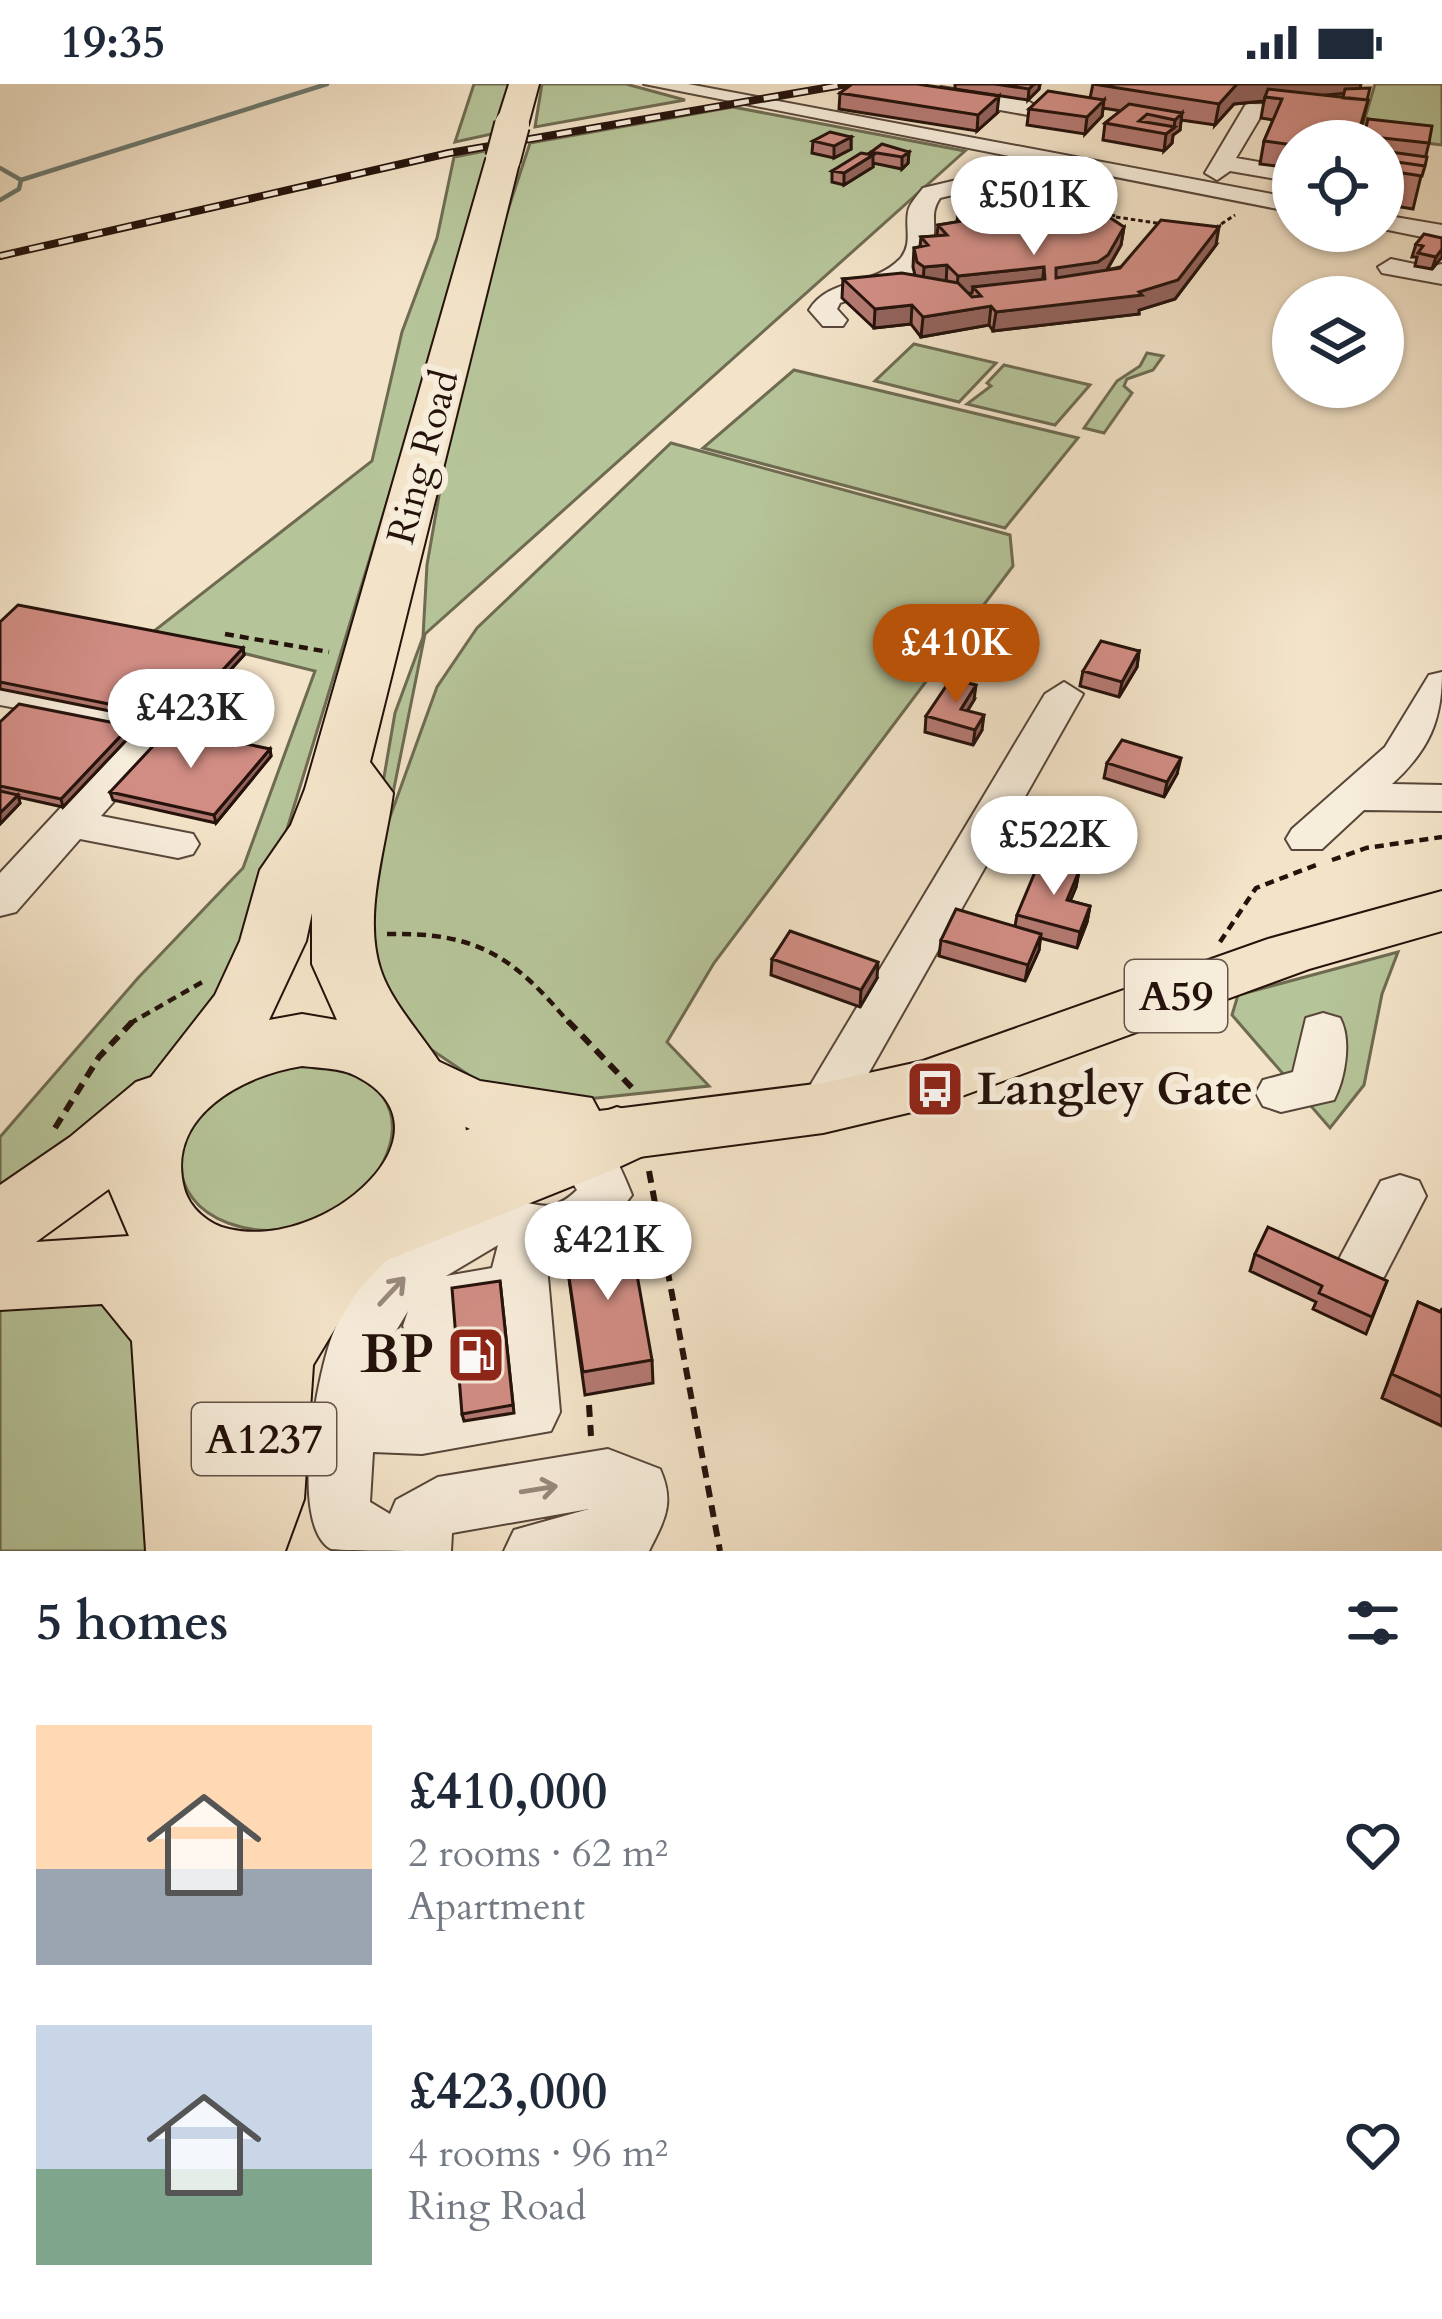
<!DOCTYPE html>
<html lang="en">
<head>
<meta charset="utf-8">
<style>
	:root { --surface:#fff; --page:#f2f2f3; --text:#1f2937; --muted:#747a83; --accent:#b45309 }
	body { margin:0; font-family:Cardo,serif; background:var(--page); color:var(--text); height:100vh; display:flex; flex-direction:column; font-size:45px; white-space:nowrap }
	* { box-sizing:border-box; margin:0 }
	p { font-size:39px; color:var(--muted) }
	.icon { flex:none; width:66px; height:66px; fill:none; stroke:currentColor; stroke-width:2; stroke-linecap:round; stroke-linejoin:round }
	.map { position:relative; height:1467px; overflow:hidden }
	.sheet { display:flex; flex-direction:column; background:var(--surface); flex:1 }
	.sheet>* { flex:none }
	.tools { position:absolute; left:1272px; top:36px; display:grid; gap:24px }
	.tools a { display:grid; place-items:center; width:132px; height:132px; border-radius:50%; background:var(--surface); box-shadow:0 3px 9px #0004; font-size:60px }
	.price { position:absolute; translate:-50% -102px; padding:0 27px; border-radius:42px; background:#fff; color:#222; font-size:39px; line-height:78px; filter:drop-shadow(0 3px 6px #0008) }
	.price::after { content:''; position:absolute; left:50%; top:72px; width:36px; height:27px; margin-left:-18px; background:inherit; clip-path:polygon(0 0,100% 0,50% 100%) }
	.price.on { background:var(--accent); color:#fff }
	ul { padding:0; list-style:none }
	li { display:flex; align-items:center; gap:36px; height:300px; padding:0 36px }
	li span { display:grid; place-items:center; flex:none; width:336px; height:240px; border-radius:0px; color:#555 }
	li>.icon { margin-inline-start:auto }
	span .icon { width:144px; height:144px; fill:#fffc; stroke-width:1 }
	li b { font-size:51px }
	h2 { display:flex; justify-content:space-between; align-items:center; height:144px; padding:0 36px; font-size:51px }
	.status { display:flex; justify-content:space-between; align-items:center; height:84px; padding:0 60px; background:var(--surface); direction:ltr }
	.status svg { height:33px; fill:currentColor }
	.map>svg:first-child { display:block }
	.green { fill:#b6c499; stroke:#6e6b52; stroke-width:3 }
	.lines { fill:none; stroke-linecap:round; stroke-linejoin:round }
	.stream { stroke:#6c796f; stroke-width:4.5 }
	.minor-casing { stroke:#58463a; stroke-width:4 }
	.major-casing { stroke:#25120b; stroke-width:4 }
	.highway-casing { stroke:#25120b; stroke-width:4 }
	.path-far2 { stroke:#25120b; stroke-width:3; stroke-dasharray:4.5 3; stroke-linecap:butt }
	.path-far1 { stroke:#25120b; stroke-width:4.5; stroke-dasharray:9 6; stroke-linecap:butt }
	.path { stroke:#25120b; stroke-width:6; stroke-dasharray:12 8; stroke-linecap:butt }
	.minor { fill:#f7eddb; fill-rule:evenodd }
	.major { fill:#f3e3c8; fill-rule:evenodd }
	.highway { fill:#f3e3c8; fill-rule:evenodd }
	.rail-casing { stroke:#25120b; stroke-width:8 }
	.rail { stroke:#f7eddb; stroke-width:4.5; stroke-dasharray:15; stroke-linecap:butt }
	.highway-bridge-casing { stroke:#25120b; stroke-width:38; stroke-linecap:butt }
	.highway-bridge { stroke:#f3e3c8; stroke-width:34 }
	.wall { fill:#b47972; stroke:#25120b; stroke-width:3 }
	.shaded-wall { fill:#92635c; stroke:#25120b; stroke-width:3 }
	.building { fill:#d18d84; stroke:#25120b; stroke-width:3 }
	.oneway { stroke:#988a7d }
	.labels { text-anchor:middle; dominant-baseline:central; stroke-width:12; stroke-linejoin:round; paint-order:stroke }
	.far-street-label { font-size:39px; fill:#25120b; stroke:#f7eddb }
	.shield { fill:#f7eddb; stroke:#645449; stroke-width:3 }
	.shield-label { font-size:42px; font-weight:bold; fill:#25120b }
	.poi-label { font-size:45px; font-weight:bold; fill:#25120b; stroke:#f7eddb; text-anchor:start }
	.near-poi-label { font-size:54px; font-weight:bold; fill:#25120b; stroke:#f7eddb; text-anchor:end }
</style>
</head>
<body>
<div class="status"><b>19:35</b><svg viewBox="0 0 49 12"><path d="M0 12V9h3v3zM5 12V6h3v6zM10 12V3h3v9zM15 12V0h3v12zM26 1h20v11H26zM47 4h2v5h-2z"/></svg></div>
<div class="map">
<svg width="1442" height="1467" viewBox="0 0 1442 1467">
	<rect width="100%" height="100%" fill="#f3e3c8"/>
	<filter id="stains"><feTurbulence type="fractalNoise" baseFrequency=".00167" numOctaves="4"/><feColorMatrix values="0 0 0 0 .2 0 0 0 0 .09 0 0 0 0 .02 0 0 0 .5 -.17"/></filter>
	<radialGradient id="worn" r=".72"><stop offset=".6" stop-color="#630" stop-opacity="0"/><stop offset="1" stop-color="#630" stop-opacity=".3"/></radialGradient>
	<!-- green -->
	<path class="green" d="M 474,0 L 515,0 L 501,48 L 455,58 Z
		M 542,0 L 626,0 L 685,16 L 535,43 Z
		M 1375,0 L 1442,0 L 1442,61 L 1360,51 Z
		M 733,23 L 965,67 L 425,550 L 386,744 L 437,603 L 477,544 L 671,359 L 1010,451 L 1013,482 L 714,879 L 667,958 L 709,1002 L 578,1016 L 485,1002 L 420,958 L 379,905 L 364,809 L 395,629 L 423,553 L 427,481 L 454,325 L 485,196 L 530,59 Z
		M 495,65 L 262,827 L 220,910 L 163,985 L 0,1111 L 0,1053 L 138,894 L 243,784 L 315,587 L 154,547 L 372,377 L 402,248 L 437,154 L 454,73 Z
		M 914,260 L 996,279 L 959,318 L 875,297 Z
		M 1147,269 L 1163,272 L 1153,286 L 1127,295 L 1124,302 L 1132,309 L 1104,349 L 1084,344 L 1117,297 L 1140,282 Z
		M 1004,281 L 1090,301 L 1055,341 L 967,320 L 991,302 L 987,299 Z
		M 794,286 L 1078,354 L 1005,444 L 703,364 Z
		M 1398,868 L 1382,910 L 1364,1001 L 1330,1044 L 1232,931 L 1238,911 Z
		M 291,978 C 489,985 358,1187 228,1139 C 164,1115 170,1050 216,1010 C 234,994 268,987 291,978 Z
		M 54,1197 L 144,1231 L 177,1467 L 0,1467 L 0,1205 Z"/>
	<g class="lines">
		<!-- stream -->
		<path class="stream" d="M 0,84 L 21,96
			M 0,116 L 19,105 L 21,96 L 327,0"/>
		<!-- minor casing -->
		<g class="minor-casing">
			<path id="minor" d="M 644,0 L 688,0 L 1293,114 L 1293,128 Z
				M 941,3 L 1028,17 L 1039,24 L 1028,31 L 933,14 L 930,9 Z
				M 1246,20 L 1316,21 L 1327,28 L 1316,35 L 1261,32 L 1236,74 L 1293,84 L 1293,98 L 1230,87 L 1217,96 L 1205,89 Z
				M 982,90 L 990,92 L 990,102 L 940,114 C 931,128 935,134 934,150 C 931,198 877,207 840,219 L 837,225 L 847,236 L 843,242 L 823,242 L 809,226 C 829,193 873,203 900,175 C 913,160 905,145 908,128 C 909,120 918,111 923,104 Z
				M 1383,131 L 1442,141 L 1442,157 L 1383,145 Z
				M 1391,175 L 1429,183 L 1442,180 L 1442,200 L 1382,189 L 1378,183 Z
				M 1442,588 C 1442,637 1429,666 1392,700 L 1442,701 L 1442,727 L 1364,726 L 1322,765 L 1292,765 L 1286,755 L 1292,745 L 1385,663 L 1429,591 Z
				M 0,597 L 175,632 L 181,640 L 175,648 L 101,732 L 193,750 L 199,760 L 193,770 L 178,774 L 80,755 L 16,828 L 0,832 L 0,789 L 133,646 L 0,621 Z
				M 1064,598 L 1083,610 L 841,1038 L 823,1043 L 805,1038 L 798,1024 L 805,1010 L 1045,610 Z
				M 1323,929 L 1340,934 C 1352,956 1345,995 1334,1016 L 1281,1028 L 1263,1022 L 1256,1009 L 1263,996 L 1293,988 L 1306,934 Z
				M 572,1037 C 607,1048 619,1079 632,1111 L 600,1152 L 547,1182 L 560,1328 L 551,1347 L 422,1370 L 373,1368 L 370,1418 L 390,1430 L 396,1416 L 438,1393 L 608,1365 L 660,1385 C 675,1419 665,1435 649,1467 L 504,1467 L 514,1446 L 589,1425 L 452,1449 L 451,1467 C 424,1467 351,1467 331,1465 C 288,1442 317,1287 334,1247 C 346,1218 365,1194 389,1173 C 418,1148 455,1126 494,1118 C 533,1110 544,1138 577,1106 L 546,1057 L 554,1043 ZM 498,1161 L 492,1184 L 446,1192 ZM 408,1227 L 403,1242 L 407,1251 L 385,1265 ZM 493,1231 L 493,1235 L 460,1240 L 461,1237 Z
				M 1400,1091 L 1419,1097 L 1426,1112 L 1384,1193 L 1365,1200 L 1346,1193 L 1338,1177 L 1381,1097 Z"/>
		</g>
		<!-- major casing -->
		<g class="major-casing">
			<path id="major" d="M 1442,807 L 1442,847 L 1309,885 L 929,1024 L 823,1049 L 485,1093 L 423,1114 L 399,1106 L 389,1087 L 399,1068 L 470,1045 L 380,1001 L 370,984 L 380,967 L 402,960 L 480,997 L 592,1014 L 599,1027 L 823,999 L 923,977 L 1268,855 Z"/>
		</g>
		<!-- highway casing -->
		<g class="highway-casing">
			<path id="highway" d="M 509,0 L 539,0 L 528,41 L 512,50 L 496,41 Z
				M 503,65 L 520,75 L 370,678 L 393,709 C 386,763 363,830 380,884 C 399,947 495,1008 457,1082 L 617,1023 L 643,1032 L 654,1052 L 643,1072 L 615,1085 L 385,1177 L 357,1208 L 313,1281 L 304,1415 L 285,1467 L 146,1467 L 132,1257 L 102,1220 L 0,1226 L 0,1101 L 70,1053 L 136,998 L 151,993 L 215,911 L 240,857 L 260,786 L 291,741 L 305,705 L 486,75 ZM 312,829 L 312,880 L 337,936 L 302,930 L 269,936 L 306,857 ZM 302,982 C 319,984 341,984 356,992 C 463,1046 326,1168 229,1145 C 209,1141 189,1124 184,1104 C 165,1032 243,991 302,982 ZM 109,1105 L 129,1152 L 36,1158 Z"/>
		</g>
		<!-- path-far2 -->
		<path class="path-far2" d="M 1081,127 L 1117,132
			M 1116,133 L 1163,140
			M 1215,144 L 1235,131"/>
		<!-- path-far1 -->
		<path class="path-far1" d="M 225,550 L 329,568
			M 1332,776 L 1366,764 L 1442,753
			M 387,850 C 477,848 513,872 570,940
			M 1220,858 L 1256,804 L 1316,781
			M 129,940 L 204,897"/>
		<!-- path -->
		<path class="path" d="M 568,937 L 636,1008
			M 55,1044 L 99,973 L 133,937
			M 649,1087 L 720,1467
			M 589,1321 L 591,1352"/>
		<!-- minor -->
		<use href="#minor" class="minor"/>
		<!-- major -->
		<use href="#major" class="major"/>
		<!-- highway -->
		<use href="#highway" class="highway"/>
		<!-- rail casing -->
		<g class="rail-casing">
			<path id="rail" d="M 0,172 L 449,69 L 848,0"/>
		</g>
		<!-- rail -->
		<use href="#rail" class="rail"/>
		<!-- highway-bridge casing -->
		<g class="highway-bridge-casing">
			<path id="highway-bridge" d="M 503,75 L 512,41"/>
		</g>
		<!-- highway-bridge -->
		<use href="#highway-bridge" class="highway-bridge"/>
	</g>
	<!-- wall -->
	<path class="wall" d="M 955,0 L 1040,0 L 1039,5 L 1028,16 L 955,5 Z
		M 1093,0 L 1360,4 L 1368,16 L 1358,57 L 1293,57 L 1293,84 L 1260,80 L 1264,57 L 1273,36 L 1261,34 L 1264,17 L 1234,20 L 1215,41 L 1181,36 L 1180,46 L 1173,51 L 1172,59 L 1164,67 L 1103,56 L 1105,39 L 1121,27 L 1103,24 L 1102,32 L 1085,50 L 1027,41 L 1029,25 L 1090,14 Z
		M 840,9 L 997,29 L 977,47 L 839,25 Z
		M 1368,35 L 1429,59 L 1413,125 L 1383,120 L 1383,57 L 1363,57 Z
		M 851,53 L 851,65 L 834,74 L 812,69 L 813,57 Z
		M 871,68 L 909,68 L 908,79 L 902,85 L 873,79 L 873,83 L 844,101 L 832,98 L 832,87 L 871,71 Z
		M 959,120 L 1086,133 L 1124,143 L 1121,161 L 1107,186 L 1216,161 L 1175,215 L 1139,226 L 1139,230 L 993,247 L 989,241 L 921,253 L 911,240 L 874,244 L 842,214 L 843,195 L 915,191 L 913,183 L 914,164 L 920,163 L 921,153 L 937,152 L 938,141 L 957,138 Z
		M 1442,154 L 1442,173 L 1432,185 L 1415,182 L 1417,173 L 1412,173 L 1416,160 Z
		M 0,538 L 243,564 L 244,571 L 180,641 L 0,605 Z
		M 1139,567 L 1137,583 L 1119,613 L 1080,602 L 1083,587 Z
		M 974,616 L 968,626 L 982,646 L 973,661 L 925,648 L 926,632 Z
		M 0,638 L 132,650 L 63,723 L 18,713 L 20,719 L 0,740 Z
		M 270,665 L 271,672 L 216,739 L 113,716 L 110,708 Z
		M 1107,679 L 1177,690 L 1164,713 L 1104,694 Z
		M 1079,787 L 1076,803 L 1070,817 L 1090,822 L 1087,838 L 1077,864 L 1040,854 L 1039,866 L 1025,897 L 939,872 L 941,856 L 1015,842 L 1017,831 Z
		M 772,875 L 877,894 L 860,923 L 771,891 Z
		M 587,1151 L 652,1276 L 653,1299 L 585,1311 L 566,1173 L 588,1169 Z
		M 1255,1170 L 1387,1197 L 1366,1250 L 1313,1225 L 1316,1218 L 1250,1187 Z
		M 500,1197 L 514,1329 L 464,1337 L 462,1330 Z
		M 1418,1218 L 1441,1228 L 1442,1224 L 1442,1342 L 1382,1314 Z"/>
	<!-- shaded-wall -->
	<path class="shaded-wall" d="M 1034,0 L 1040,0 L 1039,5 L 1028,16 L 1029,5 Z
		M 1237,0 L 1361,0 L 1359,8 L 1282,15 L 1265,13 L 1264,17 L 1234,20 L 1215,41 L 1219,20 Z
		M 999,12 L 997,29 L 977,47 L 978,31 Z
		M 1104,16 L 1102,32 L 1085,50 L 1087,33 Z
		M 1182,29 L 1180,46 L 1173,51 L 1172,59 L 1164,67 L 1166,50 L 1174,44 L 1175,36 Z
		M 851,53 L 851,65 L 834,74 L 834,62 Z
		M 909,68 L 908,79 L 902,85 L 902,73 Z
		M 873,71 L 873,83 L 844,101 L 844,89 Z
		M 1088,118 L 1086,136 L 1077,130 Z
		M 1124,143 L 1121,161 L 1105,189 L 1053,202 L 1056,184 Z
		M 1219,143 L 1216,161 L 1175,215 L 1139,226 L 1139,230 L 993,247 L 996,228 L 1139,208 Z
		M 1442,165 L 1442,173 L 1432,185 L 1436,173 Z
		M 947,181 L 946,200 L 923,202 L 924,183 Z
		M 1044,183 L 1042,202 L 973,203 L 972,209 L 956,211 L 958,192 Z
		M 912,221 L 911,240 L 874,244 L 875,225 Z
		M 991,222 L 989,241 L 921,253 L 923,233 Z
		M 243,564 L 244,571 L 180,641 L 178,634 Z
		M 1139,567 L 1137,583 L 1119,613 L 1122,598 Z
		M 976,601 L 974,616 L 959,640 L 961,625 Z
		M 984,631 L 982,646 L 973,661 L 975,646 Z
		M 130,642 L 132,650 L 63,723 L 61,715 Z
		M 270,665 L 271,672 L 216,739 L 214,731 Z
		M 1181,674 L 1177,690 L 1164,713 L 1167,698 Z
		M 18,711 L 20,719 L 0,740 L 0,729 Z
		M 1079,787 L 1076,803 L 1064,832 L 1067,816 Z
		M 1090,822 L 1087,838 L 1077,864 L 1080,848 Z
		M 1041,850 L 1039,866 L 1025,897 L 1028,881 Z
		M 878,878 L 877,894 L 860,923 L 861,906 Z"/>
	<!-- building -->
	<path class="building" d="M 852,0 L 917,0 L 999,12 L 978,31 L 840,9 Z
		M 995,0 L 1034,0 L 1029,5 Z
		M 1093,0 L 1237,0 L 1219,20 Z
		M 1370,4 L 1367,16 L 1343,14 L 1345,5 Z
		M 1268,5 L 1368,16 L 1356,57 L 1336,54 L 1336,57 L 1293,57 L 1293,61 L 1264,57 L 1282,15 L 1265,13 Z
		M 1048,7 L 1104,16 L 1087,33 L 1029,25 Z
		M 1129,20 L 1182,29 L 1175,36 L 1147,30 L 1139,37 L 1175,43 L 1166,50 L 1105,39 Z
		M 1368,35 L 1432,42 L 1429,59 L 1364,52 Z
		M 830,48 L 851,53 L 834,62 L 813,57 Z
		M 882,60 L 909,68 L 902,73 L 871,68 Z
		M 1383,67 L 1427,73 L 1425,82 L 1383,76 Z
		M 861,69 L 873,71 L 844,89 L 832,87 Z
		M 1383,76 L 1425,82 L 1422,92 L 1383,86 Z
		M 976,104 L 1088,118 L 1077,130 L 1093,135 L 1106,131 L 1124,143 L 1108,171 L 1098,178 L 1056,184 L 1056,194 L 1120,184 L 1161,136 L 1219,143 L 1178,196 L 1139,208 L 1142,211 L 996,228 L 991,222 L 923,233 L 912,221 L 875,225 L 843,195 L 902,189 L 958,199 L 972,213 L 981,212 L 973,203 L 1045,195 L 1044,183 L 958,192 L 947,181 L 924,183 L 917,178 L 914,164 L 928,161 L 921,153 L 947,151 L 938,141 L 1009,129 L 959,120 Z
		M 1424,150 L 1442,154 L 1442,165 L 1436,173 L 1418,169 L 1423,162 L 1416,160 Z
		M 18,521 L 243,564 L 178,634 L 0,598 L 0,538 Z
		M 1101,557 L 1139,567 L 1122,598 L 1083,587 Z
		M 951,595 L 976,601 L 961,625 L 984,631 L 975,646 L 926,632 Z
		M 19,620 L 130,642 L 61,715 L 0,702 L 0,638 Z
		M 170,644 L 270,665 L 214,731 L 110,708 Z
		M 1122,656 L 1181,674 L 1167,698 L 1107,679 Z
		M 0,707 L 18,711 L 0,729 Z
		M 1040,776 L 1079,787 L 1067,816 L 1090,822 L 1080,848 L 1017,831 Z
		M 956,825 L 1041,850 L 1028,881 L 941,856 Z
		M 790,847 L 878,878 L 861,906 L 772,875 Z
		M 1268,1143 L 1387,1197 L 1372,1233 L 1319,1209 L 1322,1202 L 1255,1170 Z
		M 629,1145 L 652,1276 L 583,1288 L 566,1173 L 590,1169 L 587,1151 Z
		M 500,1197 L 513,1321 L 462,1330 L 452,1204 Z
		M 1418,1218 L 1442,1229 L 1442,1313 L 1392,1290 Z"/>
	<!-- one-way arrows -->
	<defs><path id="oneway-shaft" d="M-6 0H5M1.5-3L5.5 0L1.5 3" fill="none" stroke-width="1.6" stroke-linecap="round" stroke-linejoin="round" transform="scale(3)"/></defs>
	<g class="oneway">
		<use href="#oneway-shaft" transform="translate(392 1207) rotate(-47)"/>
		<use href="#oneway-shaft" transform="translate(539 1405) rotate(-9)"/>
	</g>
	<!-- icons -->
	<defs>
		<g id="bus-square" transform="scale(3)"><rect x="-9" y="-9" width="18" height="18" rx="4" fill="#8f2418" stroke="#f7eddb"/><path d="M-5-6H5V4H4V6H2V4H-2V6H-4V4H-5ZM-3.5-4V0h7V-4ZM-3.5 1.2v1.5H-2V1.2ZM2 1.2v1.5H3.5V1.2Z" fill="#fff"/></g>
		<g id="fuel-square" transform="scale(3)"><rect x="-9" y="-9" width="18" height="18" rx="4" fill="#8f2418" stroke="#f7eddb"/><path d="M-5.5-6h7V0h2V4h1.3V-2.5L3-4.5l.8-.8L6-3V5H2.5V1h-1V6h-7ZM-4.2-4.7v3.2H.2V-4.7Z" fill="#fff"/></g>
	</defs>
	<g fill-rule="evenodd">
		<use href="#bus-square" x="935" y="1005"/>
		<use href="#fuel-square" x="476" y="1271"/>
	</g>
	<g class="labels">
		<!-- far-street labels -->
		<g class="far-street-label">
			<text transform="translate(423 373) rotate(-75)">Ring Road</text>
		</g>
		<!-- shield labels -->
		<g class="shield">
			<rect x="1125" y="876" width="102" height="72" rx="9"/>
			<rect x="192" y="1319" width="144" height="72" rx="9"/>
		</g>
		<g class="shield-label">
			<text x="1176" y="912">A59</text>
			<text x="264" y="1355">A1237</text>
		</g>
		<!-- poi labels -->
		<g class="poi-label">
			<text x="977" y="1005">Langley Gate</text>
		</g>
		<!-- near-poi labels -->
		<g class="near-poi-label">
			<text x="434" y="1271">BP</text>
		</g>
	</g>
	<rect width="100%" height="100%" filter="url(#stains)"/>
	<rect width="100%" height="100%" fill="url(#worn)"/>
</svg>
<div class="tools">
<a><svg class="icon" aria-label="locate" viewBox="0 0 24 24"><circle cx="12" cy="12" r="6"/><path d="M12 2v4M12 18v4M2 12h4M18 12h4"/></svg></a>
<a><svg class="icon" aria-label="layers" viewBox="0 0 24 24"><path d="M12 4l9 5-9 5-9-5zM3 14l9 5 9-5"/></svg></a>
</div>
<b class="price" style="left:1034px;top:174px">£501K</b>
<b class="price on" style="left:956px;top:622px">£410K</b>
<b class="price" style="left:191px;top:687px">£423K</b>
<b class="price" style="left:1054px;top:814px">£522K</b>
<b class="price" style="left:608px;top:1219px">£421K</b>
</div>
<section class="sheet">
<h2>5 homes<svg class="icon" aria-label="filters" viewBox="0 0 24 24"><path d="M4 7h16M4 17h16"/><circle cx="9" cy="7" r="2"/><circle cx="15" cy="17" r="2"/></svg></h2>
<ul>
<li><span style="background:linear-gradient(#ffd9b3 60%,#9aa5b1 0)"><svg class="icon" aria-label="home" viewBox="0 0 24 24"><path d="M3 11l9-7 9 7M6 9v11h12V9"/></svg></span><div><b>£410,000</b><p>2 rooms · 62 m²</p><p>Apartment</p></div><svg class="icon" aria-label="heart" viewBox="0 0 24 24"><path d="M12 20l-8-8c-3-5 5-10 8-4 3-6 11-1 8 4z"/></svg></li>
<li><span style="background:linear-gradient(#c9d6e8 60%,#7fa58c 0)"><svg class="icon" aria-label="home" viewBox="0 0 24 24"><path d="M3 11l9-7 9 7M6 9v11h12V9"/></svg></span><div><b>£423,000</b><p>4 rooms · 96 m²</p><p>Ring Road</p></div><svg class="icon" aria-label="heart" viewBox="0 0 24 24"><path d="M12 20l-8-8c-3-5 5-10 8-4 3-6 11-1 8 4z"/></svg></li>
</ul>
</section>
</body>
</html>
